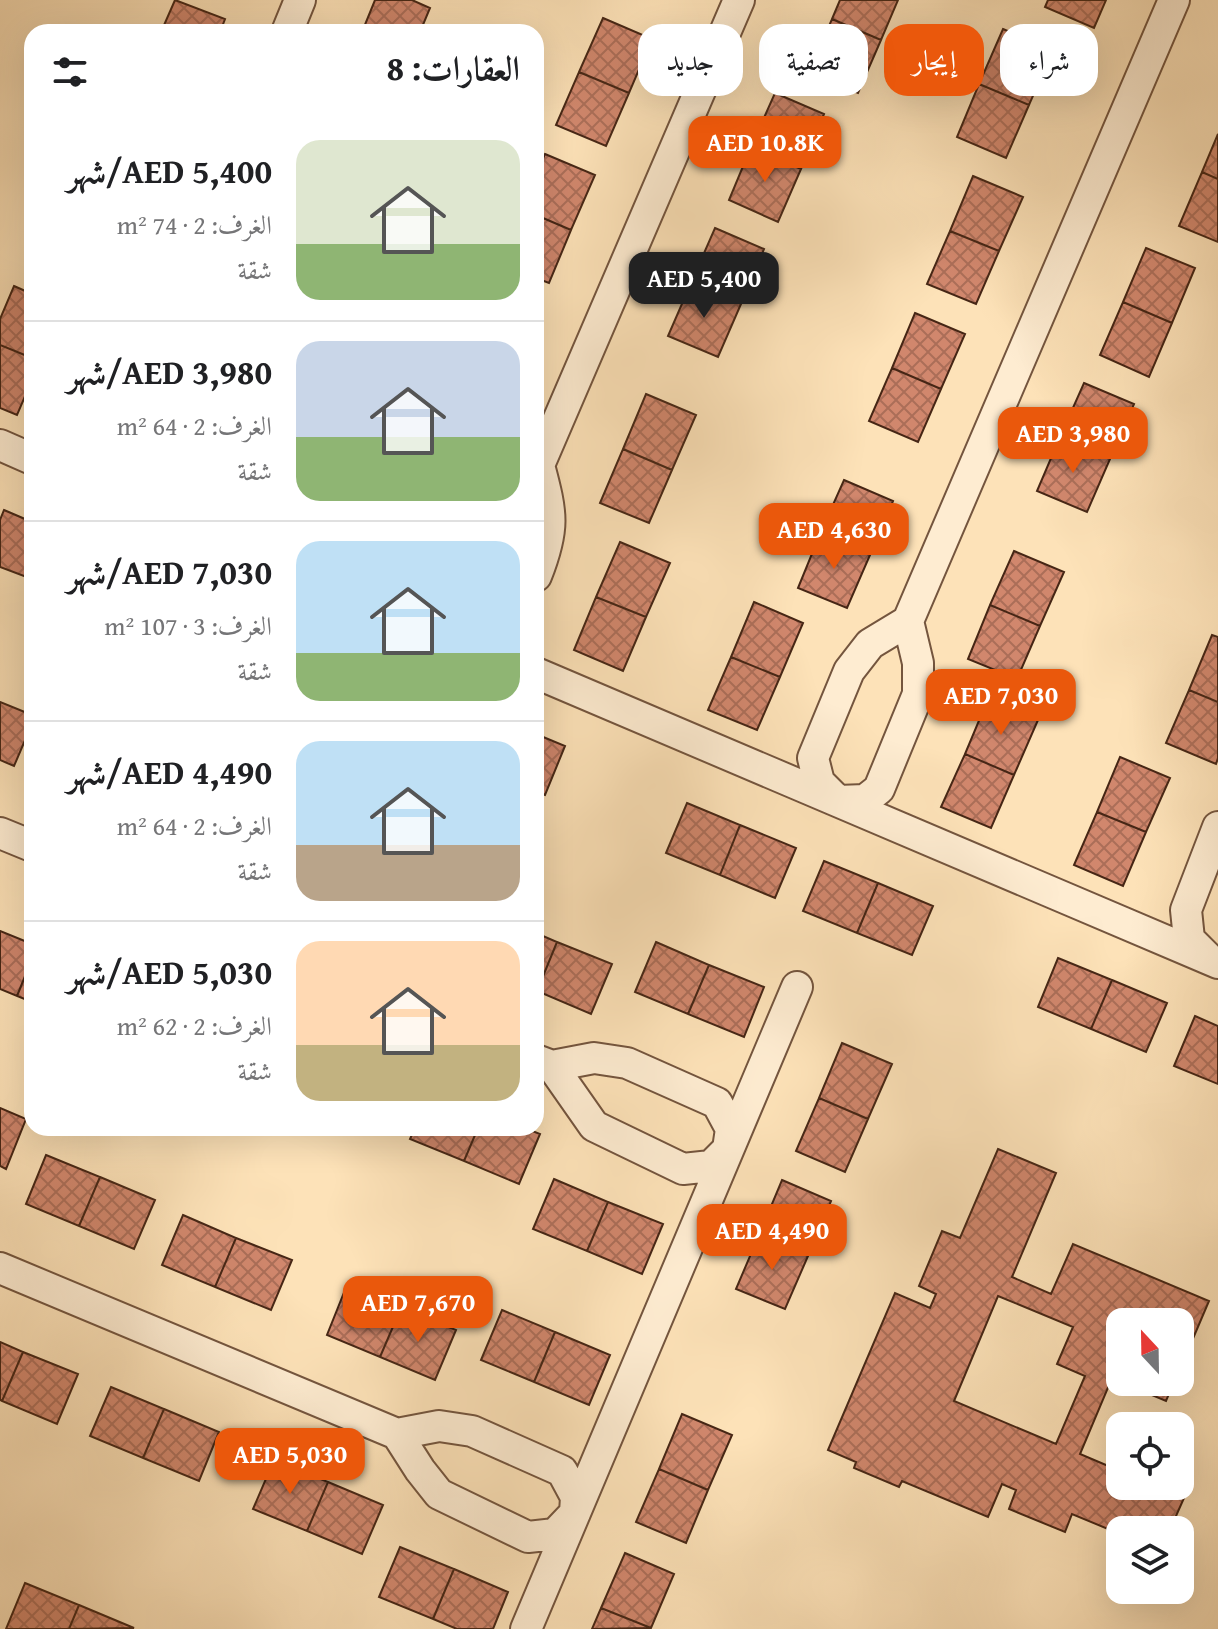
<!DOCTYPE html>
<html lang="ar">
<head>
<meta charset="utf-8">
<style>
	:root { --surface:#fff; --page:#f2f2f2; --text:#202124; --muted:#757577; --line:#e0e0e0; --accent:#ea580c }
	body { margin:0; font-family:"Gentium Book Plus",Amiri,serif; background:var(--page); color:var(--text); direction:rtl; height:100vh; display:flex; flex-direction:column; font-size:30px; white-space:nowrap }
	* { box-sizing:border-box; margin:0 }
	p { font-size:26px; color:var(--muted) }
	.icon { flex:none; width:44px; height:44px; fill:none; stroke:currentColor; stroke-width:2; stroke-linecap:round; stroke-linejoin:round }
	.map { position:relative; flex:1; overflow:hidden; direction:ltr }
	.side { position:absolute; left:24px; top:24px; width:520px; height:1112px; display:flex; flex-direction:column; background:var(--surface); border-radius:24px; box-shadow:0 8px 32px #0002; direction:rtl }
	.side>* { flex:none }
	.banner { position:absolute; left:568px; top:24px; width:530px; height:72px; direction:rtl; display:flex; gap:16px }
	.needle { width:52px; rotate:338deg }
	.fabs { position:absolute; left:1106px; top:1308px; display:grid; gap:16px }
	.fabs a { display:grid; place-items:center; width:88px; height:88px; border-radius:16px; background:var(--surface); box-shadow:0 8px 32px #0002; font-size:40px }
	.price { position:absolute; translate:-50% -68px; padding:0 18px; border-radius:16px; background:var(--accent); color:#fff; font-size:26px; line-height:52px; filter:drop-shadow(0 2px 4px #0008) }
	.price::after { content:''; position:absolute; left:50%; top:48px; width:24px; height:18px; margin-left:-12px; background:inherit; clip-path:polygon(0 0,100% 0,50% 100%) }
	.price.active { background:#222; color:#fff }
	ul { padding:0; list-style:none }
	li { display:flex; align-items:center; gap:24px; height:200px; padding:0 24px }
	li+li { border-top:2px solid var(--line) }
	li span { display:grid; place-items:center; flex:none; width:224px; height:160px; border-radius:24px; color:#555 }
	li>.icon { margin-inline-start:auto }
	span .icon { width:96px; height:96px; fill:#fffc; stroke-width:1 }
	li b { font-size:34px }
	h2 { display:flex; justify-content:space-between; align-items:center; height:96px; padding:0 24px; font-size:34px }
	.tag { padding:0 28px; border-radius:24px; background:var(--surface); box-shadow:0 8px 32px #0002; font-size:28px; line-height:72px }
	.tag.active { background:var(--accent); color:#fff }
	.map>svg:first-child { display:block }
	.building { fill:url(#building-cross-hatch); stroke:#462615; stroke-width:2; fill-rule:evenodd }
	.lines { fill:none; stroke-linecap:round; stroke-linejoin:round }
	.minor-casing { stroke:#74553e; stroke-width:34 }
	.minor { stroke:#feecd1; stroke-width:30 }
</style>
</head>
<body>
<div class="map">
<svg width="1218" height="1629" viewBox="0 0 1218 1629">
	<defs>
		<pattern id="building-cross-hatch" width="8" height="8" patternUnits="userSpaceOnUse" patternTransform="scale(2)"><rect width="8" height="8" fill="#d1876d"/><path d="M0 0l8 8M0 8l8-8" fill="none" stroke="#ab6e58"/></pattern>
	</defs>
	<rect width="100%" height="100%" fill="#fde2b8"/>
	<filter id="stains"><feTurbulence type="fractalNoise" baseFrequency=".0025" numOctaves="4"/><feColorMatrix values="0 0 0 0 .2 0 0 0 0 .09 0 0 0 0 .02 0 0 0 .5 -.17"/></filter>
	<radialGradient id="worn" r=".72"><stop offset=".6" stop-color="#630" stop-opacity="0"/><stop offset="1" stop-color="#630" stop-opacity=".3"/></radialGradient>
	<!-- building -->
	<path class="building" d="M 175,0 L 225,19 L 220,32 L 161,32 Z
		M 375,0 L 412,0 L 430,8 L 420,32 L 362,32 Z
		M 840,0 L 898,0 L 881,40 L 832,19 Z
		M 1048,0 L 1106,0 L 1094,28 L 1045,7 Z
		M 603,18 L 652,39 L 629,93 L 579,72 Z
		M 832,19 L 881,40 L 858,93 L 809,72 Z
		M 1003,29 L 1053,50 L 1029,105 L 979,84 Z
		M 579,72 L 629,93 L 606,146 L 556,125 Z
		M 979,84 L 1029,105 L 1006,158 L 957,137 Z
		M 775,93 L 824,114 L 801,169 L 751,147 Z
		M 1218,134 L 1218,179 L 1202,172 Z
		M 751,147 L 801,169 L 778,222 L 729,200 Z
		M 545,154 L 595,175 L 571,230 L 536,215 L 536,175 Z
		M 1202,172 L 1218,179 L 1218,242 L 1179,226 Z
		M 973,176 L 1023,197 L 999,251 L 950,231 Z
		M 536,215 L 571,230 L 549,283 L 536,278 Z
		M 715,228 L 764,249 L 741,304 L 691,283 Z
		M 950,231 L 999,251 L 976,304 L 927,284 Z
		M 1146,248 L 1195,268 L 1172,323 L 1123,302 Z
		M 691,283 L 741,304 L 718,357 L 668,336 Z
		M 14,286 L 32,294 L 32,358 L 0,345 L 0,319 Z
		M 1123,302 L 1172,323 L 1149,377 L 1100,355 Z
		M 915,313 L 965,334 L 941,389 L 892,368 Z
		M 0,345 L 32,358 L 32,380 L 17,415 L 0,408 Z
		M 892,368 L 941,389 L 918,442 L 869,421 Z
		M 1084,383 L 1134,404 L 1110,459 L 1060,437 Z
		M 646,394 L 696,415 L 672,470 L 623,449 Z
		M 1060,437 L 1110,459 L 1087,512 L 1037,491 Z
		M 623,449 L 672,470 L 649,523 L 600,503 Z
		M 844,480 L 893,501 L 870,555 L 820,534 Z
		M 4,510 L 32,522 L 32,579 L 0,567 L 0,520 Z
		M 820,534 L 870,555 L 847,608 L 798,588 Z
		M 620,542 L 670,563 L 646,617 L 596,597 Z
		M 1014,551 L 1064,572 L 1040,626 L 990,605 Z
		M 596,597 L 646,617 L 623,671 L 574,650 Z
		M 754,602 L 803,623 L 780,677 L 731,657 Z
		M 990,605 L 1040,626 L 1017,679 L 968,659 Z
		M 1212,635 L 1218,637 L 1218,702 L 1189,690 Z
		M 731,657 L 780,677 L 757,730 L 708,710 Z
		M 1189,690 L 1218,702 L 1218,758 L 1216,764 L 1166,743 Z
		M 988,699 L 1038,720 L 1014,775 L 965,754 Z
		M 0,702 L 32,715 L 32,724 L 14,766 L 0,760 Z
		M 536,734 L 565,746 L 545,795 L 536,792 Z
		M 965,754 L 1014,775 L 991,828 L 941,807 Z
		M 1120,757 L 1170,778 L 1146,832 L 1097,812 Z
		M 687,803 L 740,825 L 720,875 L 666,853 Z
		M 1097,812 L 1146,832 L 1123,886 L 1074,865 Z
		M 740,825 L 796,848 L 775,898 L 720,875 Z
		M 824,861 L 878,883 L 857,933 L 803,911 Z
		M 878,883 L 933,906 L 912,955 L 857,933 Z
		M 0,931 L 32,944 L 32,959 L 17,996 L 0,989 Z
		M 536,933 L 557,942 L 537,991 L 536,991 Z
		M 557,942 L 612,964 L 591,1014 L 537,991 Z
		M 656,942 L 709,965 L 688,1014 L 635,992 Z
		M 1058,958 L 1112,980 L 1091,1029 L 1038,1007 Z
		M 32,959 L 32,1002 L 17,996 Z
		M 709,965 L 764,987 L 744,1037 L 688,1014 Z
		M 1112,980 L 1167,1003 L 1146,1052 L 1091,1029 Z
		M 1195,1016 L 1218,1026 L 1218,1084 L 1174,1066 Z
		M 842,1043 L 892,1064 L 868,1119 L 819,1098 Z
		M 819,1098 L 868,1119 L 845,1172 L 796,1151 Z
		M 0,1108 L 26,1119 L 6,1169 L 0,1166 Z
		M 415,1128 L 478,1128 L 464,1161 L 410,1139 Z
		M 478,1128 L 525,1128 L 540,1134 L 519,1184 L 464,1161 Z
		M 998,1149 L 1056,1173 L 1012,1277 L 1051,1294 L 1073,1244 L 1209,1301 L 1180,1369 L 1180,1322 L 1120,1322 L 1120,1382 L 1112,1378 L 1080,1454 L 1120,1471 L 1120,1486 L 1156,1486 L 1184,1498 L 1172,1525 L 1177,1528 L 1176,1530 L 1120,1530 L 1120,1534 L 1072,1514 L 1065,1532 L 1009,1509 L 1016,1490 L 1002,1484 L 988,1517 L 902,1481 L 899,1487 L 854,1468 L 856,1462 L 828,1450 L 895,1293 L 930,1308 L 936,1294 L 919,1286 L 942,1231 L 960,1238 ZM 998,1296 L 1073,1327 L 1057,1364 L 1085,1376 L 1056,1444 L 954,1401 Z
		M 46,1155 L 100,1177 L 79,1226 L 26,1204 Z
		M 100,1177 L 155,1200 L 134,1249 L 79,1226 Z
		M 554,1179 L 608,1202 L 587,1251 L 533,1229 Z
		M 782,1180 L 831,1201 L 808,1256 L 759,1235 Z
		M 608,1202 L 663,1224 L 642,1274 L 587,1251 Z
		M 183,1215 L 236,1238 L 215,1287 L 162,1265 Z
		M 759,1235 L 808,1256 L 785,1309 L 736,1289 Z
		M 236,1238 L 292,1260 L 271,1310 L 215,1287 Z
		M 347,1285 L 401,1308 L 380,1357 L 327,1335 Z
		M 401,1308 L 456,1330 L 435,1380 L 380,1357 Z
		M 502,1310 L 555,1332 L 534,1382 L 481,1360 Z
		M 555,1332 L 610,1355 L 589,1405 L 534,1382 Z
		M 0,1342 L 23,1352 L 2,1401 L 0,1400 Z
		M 23,1352 L 78,1374 L 57,1424 L 2,1401 Z
		M 1121,1382 L 1174,1382 L 1166,1401 Z
		M 111,1387 L 164,1409 L 143,1458 L 90,1436 Z
		M 164,1409 L 219,1432 L 199,1481 L 143,1458 Z
		M 682,1414 L 732,1435 L 708,1490 L 659,1469 Z
		M 274,1460 L 328,1482 L 307,1531 L 253,1509 Z
		M 659,1469 L 708,1490 L 686,1543 L 636,1522 Z
		M 328,1482 L 383,1505 L 362,1554 L 307,1531 Z
		M 400,1547 L 454,1569 L 433,1619 L 379,1597 Z
		M 625,1553 L 674,1574 L 651,1628 L 601,1608 Z
		M 454,1569 L 508,1592 L 493,1629 L 457,1629 L 433,1619 Z
		M 25,1583 L 79,1605 L 69,1629 L 6,1629 Z
		M 79,1605 L 134,1628 L 69,1629 Z
		M 601,1608 L 651,1628 L 592,1629 Z"/>
	<g class="lines">
		<!-- minor casing -->
		<g class="minor-casing">
			<path id="minor" d="M 287,32 L 300,0
				M 0,445 L 32,459
				M 536,467 L 539,465 L 739,0
				M 536,576 C 555,528 552,514 539,465
				M 908,621 L 918,663 L 918,694 L 879,789 L 865,800 L 838,801 L 819,782 L 813,758 L 849,671 L 870,644 L 908,621 L 1174,0
				M 536,673 L 1218,963
				M 0,833 L 32,846
				M 1209,959 L 1189,939 L 1186,910 L 1218,827
				M 536,1060 L 552,1066 L 594,1126 L 683,1169 L 711,1166 L 728,1149 L 731,1129 L 717,1103 L 627,1063 L 594,1058 L 552,1066
				M 0,1268 L 397,1434 L 439,1426 L 472,1431 L 562,1471 L 576,1497 L 575,1513 L 555,1534 L 528,1537 L 439,1494 L 420,1470 L 397,1434
				M 526,1629 L 797,987"/>
		</g>
		<!-- minor -->
		<use href="#minor" class="minor"/>
	</g>
	<rect width="100%" height="100%" filter="url(#stains)"/>
	<rect width="100%" height="100%" fill="url(#worn)"/>
</svg>
<div class="fabs">
<a><svg class="needle" viewBox="-14 -14 28 28"><path d="M0-13l5 13h-10z" fill="#e53935"/><path d="M0 13l5-13h-10z" fill="#757577"/></svg></a>
<a><svg class="icon" aria-label="locate" viewBox="0 0 24 24"><circle cx="12" cy="12" r="6"/><path d="M12 2v4M12 18v4M2 12h4M18 12h4"/></svg></a>
<a><svg class="icon" aria-label="layers" viewBox="0 0 24 24"><path d="M12 4l9 5-9 5-9-5zM3 14l9 5 9-5"/></svg></a>
</div>
<b class="price" style="left:765px;top:184px">AED 10.8K</b>
<b class="price active" style="left:704px;top:320px">AED 5,400</b>
<b class="price" style="left:1073px;top:475px">AED 3,980</b>
<b class="price" style="left:834px;top:571px">AED 4,630</b>
<b class="price" style="left:1001px;top:737px">AED 7,030</b>
<b class="price" style="left:772px;top:1272px">AED 4,490</b>
<b class="price" style="left:418px;top:1344px">AED 7,670</b>
<b class="price" style="left:290px;top:1496px">AED 5,030</b>
<div class="banner">
<a class="tag">شراء</a>
<a class="tag active">إيجار</a>
<a class="tag">تصفية</a>
<a class="tag">جديد</a>
</div>
<section class="side">
<h2>العقارات: 8<svg class="icon" aria-label="filters" viewBox="0 0 24 24"><path d="M4 7h16M4 17h16"/><circle cx="9" cy="7" r="2"/><circle cx="15" cy="17" r="2"/></svg></h2>
<ul>
<li><span style="background:linear-gradient(#dfe7d0 65%,#8fb573 0)"><svg class="icon" aria-label="home" viewBox="0 0 24 24"><path d="M3 11l9-7 9 7M6 9v11h12V9"/></svg></span><div><b>AED 5,400/شهر</b><p>الغرف: 2 · 74 m²</p><p>شقة</p></div></li>
<li><span style="background:linear-gradient(#c9d6e8 60%,#8fb573 0)"><svg class="icon" aria-label="home" viewBox="0 0 24 24"><path d="M3 11l9-7 9 7M6 9v11h12V9"/></svg></span><div><b>AED 3,980/شهر</b><p>الغرف: 2 · 64 m²</p><p>شقة</p></div></li>
<li><span style="background:linear-gradient(#bfe0f5 70%,#8fb573 0)"><svg class="icon" aria-label="home" viewBox="0 0 24 24"><path d="M3 11l9-7 9 7M6 9v11h12V9"/></svg></span><div><b>AED 7,030/شهر</b><p>الغرف: 3 · 107 m²</p><p>شقة</p></div></li>
<li><span style="background:linear-gradient(#bfe0f5 65%,#b9a48a 0)"><svg class="icon" aria-label="home" viewBox="0 0 24 24"><path d="M3 11l9-7 9 7M6 9v11h12V9"/></svg></span><div><b>AED 4,490/شهر</b><p>الغرف: 2 · 64 m²</p><p>شقة</p></div></li>
<li><span style="background:linear-gradient(#ffd9b3 65%,#c2b280 0)"><svg class="icon" aria-label="home" viewBox="0 0 24 24"><path d="M3 11l9-7 9 7M6 9v11h12V9"/></svg></span><div><b>AED 5,030/شهر</b><p>الغرف: 2 · 62 m²</p><p>شقة</p></div></li>
</ul>
</section>
</div>
</body>
</html>
